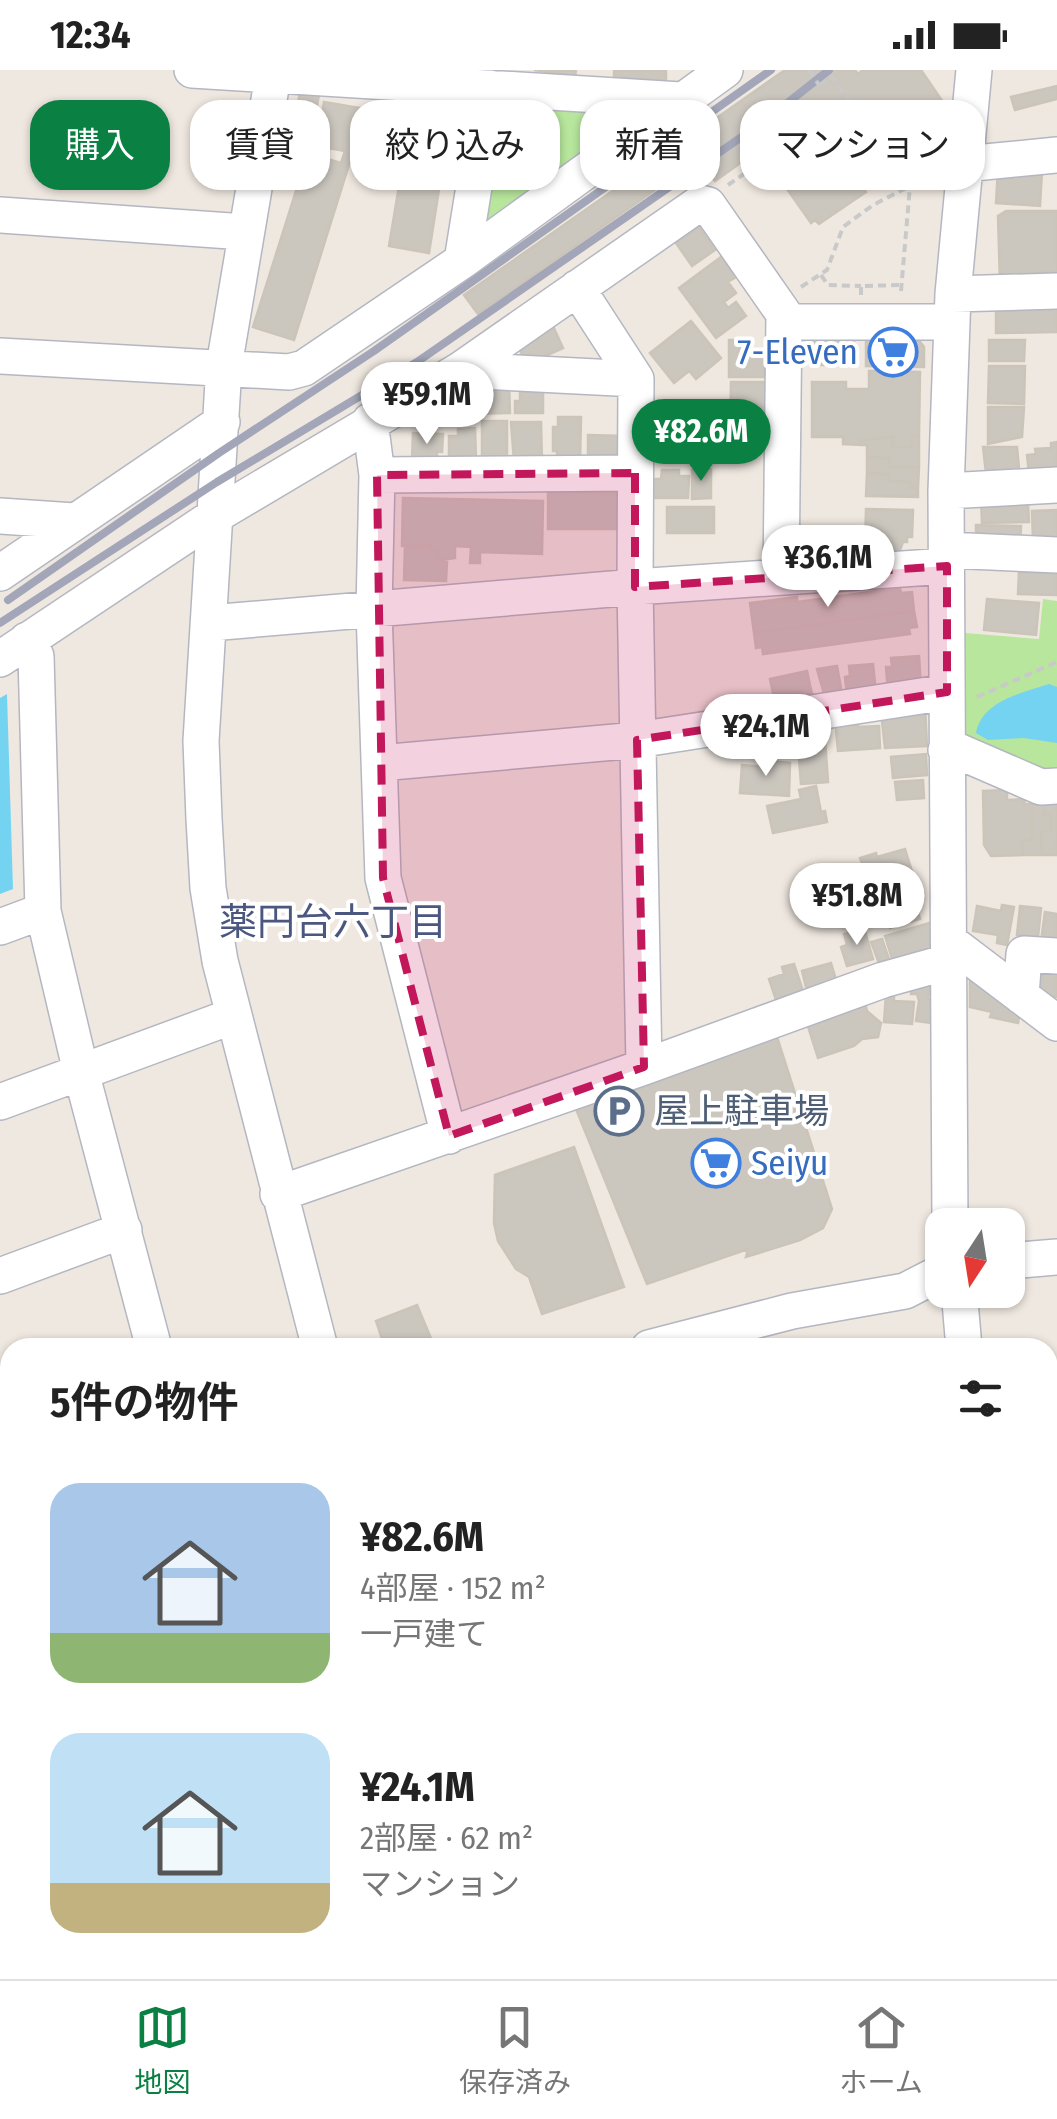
<!DOCTYPE html>
<html lang="ja">
<head>
<meta charset="utf-8">
<style>
	:root { --surface:#fff; --page:#f2f2f2; --text:#222; --muted:#767676; --line:#e0e0e0; --accent:#0b8043 }
	body { margin:0; font-family:"Fira Sans Condensed","Noto Sans JP",sans-serif; background:var(--page); color:var(--text); height:100vh; display:flex; flex-direction:column; font-size:38px; white-space:nowrap }
	* { box-sizing:border-box; margin:0 }
	p { font-size:32px; color:var(--muted) }
	.icon { flex:none; width:55px; height:55px; fill:none; stroke:currentColor; stroke-width:2; stroke-linecap:round; stroke-linejoin:round }
	.map { position:relative; flex:1; overflow:hidden }
	.details { position:absolute; left:0px; top:1268px; width:1058px; height:642px; display:flex; flex-direction:column; background:var(--surface); border-radius:30px 30px 0 0; box-shadow:0 2px 8px #0004 }
	.details>* { flex:none }
	.banner { position:absolute; left:30px; top:30px; width:998px; height:90px; display:flex; gap:20px }
	.needle { width:65px; rotate:192deg }
	.tools { position:absolute; left:925px; top:1138px; display:grid; gap:20px }
	.tools a { display:grid; place-items:center; width:100px; height:100px; border-radius:20px; background:var(--surface); box-shadow:0 2px 8px #0004; font-size:50px }
	.price { position:absolute; translate:-50% -85px; padding:0 22px; border-radius:35px; background:#fff; color:#222; font-size:32px; line-height:65px; filter:drop-shadow(0 2px 5px #0008) }
	.price::after { content:''; position:absolute; left:50%; top:60px; width:30px; height:22px; margin-left:-15px; background:inherit; clip-path:polygon(0 0,100% 0,50% 100%) }
	.price.selected { background:var(--accent); color:#fff }
	ul { padding:0; list-style:none }
	li { display:flex; align-items:center; gap:30px; height:250px; padding:0 50px }
	li span { display:grid; place-items:center; flex:none; width:280px; height:200px; border-radius:30px; color:#555 }
	li>.icon { margin-inline-start:auto }
	span .icon { width:120px; height:120px; fill:#fffc; stroke-width:1 }
	li b { font-size:42px }
	h2 { display:flex; justify-content:space-between; align-items:center; height:120px; padding:0 50px; font-size:42px }
	.tag { padding:0 35px; border-radius:30px; background:var(--surface); box-shadow:0 2px 8px #0004; font-size:35px; line-height:90px }
	.tag.selected { background:var(--accent); color:#fff }
	.status { display:flex; justify-content:space-between; align-items:center; height:70px; padding:0 50px; background:var(--surface); direction:ltr }
	.status svg { height:28px; fill:currentColor }
	.tab-bar { display:flex; justify-content:space-around; align-items:center; height:140px; border-top:2px solid var(--line); background:var(--surface); font-size:28px; color:var(--muted) }
	.tab-bar a { display:grid; justify-items:center; gap:5px }
	.tab-bar .selected { color:var(--accent) }
	.map>svg:first-child { display:block }
	.green { fill:#b7e69c }
	.water { fill:#73d3f1 }
	.building { fill:#cbc6be; stroke:#cbc4b9; stroke-width:2.5 }
	.lines { fill:none; stroke-linecap:round; stroke-linejoin:round }
	.minor-casing { stroke:#b4b7c1; stroke-width:38 }
	.path { stroke:#c9c9c9; stroke-width:4; stroke-dasharray:8 5; stroke-linecap:butt }
	.minor { stroke:#fff; stroke-width:35 }
	.rail { stroke:#a2a6b8; stroke-width:8 }
	.path-bridge { stroke:#c9c9c9; stroke-width:4; stroke-dasharray:8 5; stroke-linecap:butt }
	.marked { fill:#c2185b; fill-opacity:0.2; stroke:#c2185b; stroke-width:8; stroke-dasharray:20 12; stroke-linejoin:round }
	.labels { text-anchor:middle; dominant-baseline:central; stroke-width:8; stroke-linejoin:round; paint-order:stroke }
	.shop-label { font-size:35px; fill:#366cbe; stroke:#fff; text-anchor:end }
	.service-label { font-size:35px; fill:#4e5e75; stroke:#fff; text-anchor:start }
	.neighbourhood-label { font-size:38px; fill:#4c5780; stroke:#fff }
</style>
</head>
<body>
<div class="status"><b>12:34</b><svg viewBox="0 0 49 12"><path d="M0 12V9h3v3zM5 12V6h3v6zM10 12V3h3v9zM15 12V0h3v12zM26 1h20v11H26zM47 4h2v5h-2z"/></svg></div>
<div class="map">
<svg width="1057" height="1909" viewBox="0 0 1057 1909">
	<rect width="100%" height="100%" fill="#efe8e0"/>
	<!-- green -->
	<path class="green" d="M 495,33 L 645,39 L 474,161 Z
		M 1043,529 L 1057,531 L 1057,701 L 1039,705 L 960,669 L 965,563 L 1039,569 Z"/>
	<!-- water -->
	<path class="water" d="M 1049,614 L 1057,617 L 1057,673 L 1024,668 L 988,670 L 976,663 C 982,631 1022,623 1049,614 Z
		M 7,624 L 13,819 L 0,824 L 0,628 Z"/>
	<!-- building -->
	<path class="building" d="M 534,0 L 576,0 L 575,6 Z
		M 614,0 L 666,0 L 666,11 L 614,7 Z
		M 785,0 L 855,0 L 858,4 L 863,0 L 921,0 L 943,32 L 936,36 L 943,45 L 900,75 L 911,90 L 886,108 L 880,100 L 860,114 L 866,122 L 819,154 L 815,150 L 811,153 L 787,119 L 793,114 L 778,94 L 801,78 L 787,60 L 715,111 L 699,89 L 478,244 L 464,225 Z
		M 1057,16 L 1057,29 L 1015,40 L 1011,27 Z
		M 300,22 L 319,25 L 313,55 L 295,51 Z
		M 324,32 L 472,57 L 464,102 L 409,93 L 406,107 L 440,113 L 429,183 L 389,176 L 400,110 L 384,107 L 387,88 L 353,82 L 294,270 L 253,257 L 308,83 L 341,93 L 345,81 L 317,76 Z
		M 998,98 L 1042,101 L 1040,136 L 996,133 Z
		M 1006,141 L 1057,141 L 1057,202 L 1033,203 L 1034,211 L 1000,213 L 998,146 Z
		M 699,157 L 715,180 L 692,196 L 676,173 Z
		M 721,187 L 736,207 L 728,212 L 736,223 L 724,232 L 728,238 L 736,232 L 746,246 L 716,268 L 679,218 Z
		M 996,231 L 1057,231 L 1057,262 L 996,263 Z
		M 691,251 L 721,288 L 696,309 L 689,301 L 674,313 L 650,283 Z
		M 553,256 L 563,278 L 527,294 L 519,278 L 539,269 L 536,263 Z
		M 866,268 L 917,268 L 924,277 L 924,297 L 866,296 Z
		M 808,269 L 854,269 L 854,295 L 818,295 L 818,286 L 808,286 Z
		M 729,270 L 746,270 L 746,285 L 764,285 L 764,307 L 729,307 Z
		M 989,270 L 1025,270 L 1024,291 L 989,291 Z
		M 989,296 L 1025,296 L 1024,334 L 988,333 Z
		M 869,301 L 920,302 L 919,366 L 912,366 L 912,377 L 892,377 L 893,367 L 861,370 L 861,375 L 843,374 L 843,367 L 812,367 L 812,312 L 846,312 L 846,319 L 869,319 Z
		M 731,312 L 766,312 L 765,347 L 753,347 L 753,368 L 730,368 Z
		M 509,314 L 510,343 L 473,344 L 472,315 Z
		M 520,317 L 543,317 L 543,343 L 515,343 L 515,331 L 520,331 Z
		M 450,322 L 468,323 L 468,346 L 433,345 L 433,333 L 450,333 Z
		M 988,337 L 1024,337 L 1022,367 L 988,374 Z
		M 558,347 L 581,347 L 580,391 L 557,391 L 557,381 L 553,381 L 553,357 L 558,357 Z
		M 482,351 L 507,351 L 507,388 L 482,389 Z
		M 511,352 L 541,352 L 542,391 L 514,391 Z
		M 475,358 L 476,390 L 449,390 L 449,366 L 458,366 L 458,359 Z
		M 413,363 L 443,364 L 442,382 L 437,381 L 437,392 L 412,391 Z
		M 691,363 L 711,363 L 711,395 L 691,395 Z
		M 681,364 L 681,375 L 686,375 L 687,391 L 663,392 L 663,380 L 653,381 L 653,365 Z
		M 588,365 L 624,366 L 624,384 L 617,383 L 617,390 L 588,390 Z
		M 912,366 L 919,366 L 919,397 L 889,397 L 890,388 L 867,387 L 867,375 L 861,375 L 861,370 L 893,367 L 892,377 L 912,377 Z
		M 1057,372 L 1057,407 L 1029,404 L 1027,385 L 1036,384 L 1035,379 L 1051,378 L 1051,373 Z
		M 983,377 L 1017,377 L 1020,409 L 987,412 Z
		M 867,387 L 890,388 L 889,397 L 919,397 L 918,418 L 910,418 L 910,412 L 889,411 L 889,404 L 867,403 Z
		M 711,399 L 711,428 L 692,429 L 692,400 Z
		M 662,400 L 679,400 L 679,406 L 689,406 L 688,428 L 653,428 L 653,409 L 661,409 Z
		M 867,403 L 889,404 L 889,411 L 910,412 L 910,418 L 918,418 L 918,427 L 866,426 Z
		M 548,423 L 619,423 L 623,459 L 548,459 Z
		M 403,428 L 543,431 L 542,484 L 480,482 L 480,493 L 470,493 L 471,477 L 455,476 L 455,488 L 437,491 L 438,482 L 431,482 L 431,476 L 402,476 Z
		M 981,429 L 1028,434 L 1029,452 L 982,453 Z
		M 667,437 L 714,437 L 714,463 L 667,463 Z
		M 866,439 L 913,440 L 912,467 L 907,467 L 907,472 L 903,472 L 900,480 L 865,480 Z
		M 1057,440 L 1057,469 L 1033,470 L 1032,441 Z
		M 976,455 L 1021,456 L 1020,476 L 976,475 Z
		M 405,476 L 431,476 L 431,482 L 438,482 L 437,491 L 447,491 L 446,511 L 404,510 Z
		M 1019,502 L 1057,503 L 1057,525 L 1018,524 Z
		M 900,518 L 901,523 L 912,522 L 914,541 L 754,563 L 750,533 L 797,527 L 797,532 Z
		M 987,529 L 1039,533 L 1036,565 L 984,560 Z
		M 914,541 L 917,557 L 909,558 L 910,564 L 763,584 L 762,577 L 756,578 L 754,563 Z
		M 919,586 L 921,619 L 888,621 L 886,597 L 892,597 L 891,588 Z
		M 873,594 L 876,623 L 847,626 L 845,607 L 850,606 L 849,596 Z
		M 837,596 L 843,629 L 826,631 L 817,599 Z
		M 807,601 L 814,634 L 777,641 L 770,609 Z
		M 925,636 L 927,676 L 885,678 L 881,642 Z
		M 858,648 L 858,657 L 879,656 L 880,678 L 838,681 L 835,650 Z
		M 824,655 L 828,712 L 801,714 L 797,663 L 803,663 L 803,656 Z
		M 926,684 L 927,705 L 893,708 L 891,687 Z
		M 768,691 L 790,693 L 789,726 L 740,723 L 742,695 L 768,697 Z
		M 923,710 L 924,728 L 897,730 L 895,712 Z
		M 816,716 L 821,742 L 825,741 L 827,752 L 773,763 L 767,736 L 801,729 L 799,720 Z
		M 1007,720 L 1007,730 L 1025,729 L 1024,734 L 1032,734 L 1032,770 L 1022,770 L 1023,785 L 991,786 L 984,775 L 983,721 Z
		M 1057,732 L 1057,785 L 1042,785 L 1041,761 L 1051,761 L 1051,745 L 1044,745 L 1045,733 Z
		M 1045,733 L 1044,745 L 1051,745 L 1051,761 L 1041,761 L 1042,785 L 1023,785 L 1022,770 L 1032,770 L 1032,734 Z
		M 905,779 L 915,811 L 860,828 L 851,797 L 862,793 L 860,788 L 876,783 L 877,787 Z
		M 912,821 L 920,849 L 890,858 L 886,845 L 877,848 L 873,832 Z
		M 1002,835 L 1014,837 L 1007,875 L 997,873 L 998,865 L 973,861 L 977,836 L 1001,841 Z
		M 1020,836 L 1041,838 L 1038,867 L 1017,865 Z
		M 1045,842 L 1057,844 L 1057,874 L 1041,872 Z
		M 933,852 L 933,888 L 895,898 L 885,866 Z
		M 864,858 L 873,889 L 847,896 L 841,877 L 847,875 L 844,864 Z
		M 882,869 L 889,889 L 879,893 L 871,872 Z
		M 831,893 L 837,913 L 808,925 L 802,901 Z
		M 794,894 L 803,921 L 776,930 L 769,909 L 784,904 L 782,897 Z
		M 1043,896 L 1057,897 L 1057,927 L 1033,926 L 1034,909 L 1042,909 Z
		M 970,905 L 1021,934 L 1018,953 L 990,947 L 992,942 L 970,937 Z
		M 912,913 L 930,915 L 928,929 L 935,930 L 932,953 L 916,951 L 919,931 L 917,924 L 911,924 Z
		M 886,925 L 894,926 L 894,931 L 914,932 L 912,954 L 884,952 Z
		M 865,933 L 867,941 L 881,953 L 878,967 L 862,969 L 854,976 L 818,988 L 807,953 Z
		M 777,967 L 832,1139 L 823,1158 L 800,1170 L 746,1187 L 748,1179 L 647,1214 L 576,1039 Z
		M 574,1077 L 624,1217 L 542,1244 L 529,1207 L 516,1199 L 498,1171 L 494,1153 L 495,1105 Z
		M 417,1235 L 435,1278 L 385,1278 L 376,1251 Z
		M 10,1671 L 10,1672 L 0,1709 L 0,1675 Z
		M 885,1900 L 918,1901 L 953,1900 L 930,1909 L 888,1909 Z"/>
	<g class="lines">
		<!-- minor casing -->
		<g class="minor-casing">
			<path id="minor" d="M 192,0 L 681,30
				M 274,0 L 224,296 L 201,671 L 204,749 L 208,818 L 220,891 L 320,1278
				M 964,94 L 1057,85
				M 0,145 L 245,162
				M 462,191 L 490,18
				M 577,218 L 636,309 L 635,517 L 644,997
				M 953,224 L 1057,221
				M 784,252 L 952,252
				M 0,286 L 289,302 L 304,298 L 462,191 L 725,0
				M 460,300 L 636,309
				M 370,351 L 377,405 L 374,540 L 383,808 L 449,1066
				M 377,405 L 635,403
				M 946,421 L 1057,415
				M 0,446 L 74,451
				M 947,480 L 1057,485
				M 0,503 L 222,352
				M 210,553 L 635,517 L 947,496
				M 27,570 L 36,586 L 43,841 L 81,1002 L 154,1278
				M 0,589 L 216,445 L 460,300 L 700,133 L 708,135 L 784,244 L 781,507
				M 946,680 L 958,681 L 1041,717 L 1057,716
				M 380,693 L 637,670 L 947,622
				M 0,857 L 43,841
				M 950,872 L 1057,953
				M 1021,926 L 1024,884 L 1057,886
				M 0,1032 L 233,946
				M 278,1124 L 644,997 L 883,910 L 951,891
				M 950,1155 L 946,421 L 953,224 L 974,0
				M 1008,1191 L 1057,1187
				M 0,1206 L 124,1160
				M 959,1220 L 964,1278
				M 649,1278 L 792,1241 L 905,1221 L 942,1202
				M 0,1370 L 10,1366
				M 1048,1373 L 1057,1374
				M 1048,1512 L 1057,1513
				M 0,1532 L 10,1529
				M 10,1618 L 10,1629
				M 1048,1655 L 1057,1616
				M 0,1760 L 10,1726
				M 0,1806 L 10,1809
				M 0,1864 L 10,1868
				M 198,1900 L 215,1909
				M 364,1900 L 371,1909
				M 760,1900 L 765,1909
				M 86,1909 L 91,1900
				M 639,1909 L 650,1900
				M 715,1909 L 727,1900"/>
		</g>
		<!-- path -->
		<path class="path" d="M 819,15 L 832,7 L 898,100
			M 898,99 L 910,116 L 934,116
			M 728,115 L 794,69
			M 821,205 L 828,215 L 861,216
			M 801,217 L 827,200 L 843,157 L 873,135 L 910,116
			M 901,221 L 910,116
			M 861,225 L 861,216 L 902,215
			M 977,627 L 1057,592"/>
		<!-- minor -->
		<use href="#minor" class="minor"/>
		<!-- rail -->
		<path class="rail" d="M 8,530 L 219,383 L 374,281 L 771,0
			M 0,553 L 217,412 L 417,292 L 766,50 L 829,0"/>
		<!-- path-bridge -->
		<path class="path-bridge" d="M 809,0 L 819,15"/>
	</g>
	<!-- marked area -->
	<path class="marked" d="M 635,403 L 635,517 L 947,496 L 947,622 L 637,670 L 644,997 L 449,1066 L 383,808 L 377,405 Z"/>
	<!-- icons -->
	<defs>
		<g id="supermarket-ring" transform="scale(2.5)"><circle r="9.5" fill="#fff" stroke="#3f7fe0" stroke-width="1.5"/><path d="M-6-5.5h2.5l.6 2H6L4.5 2H-2.5L-4.4-4H-6ZM-1.5 3.2a1.3 1.3 0 1 0 .1 0ZM3 3.2a1.3 1.3 0 1 0 .1 0Z" fill="#3f7fe0"/></g>
		<g id="parking-ring" transform="scale(2.5)"><circle r="9.5" fill="#fff" stroke="#5c6f8a" stroke-width="1.5"/><path d="M-3.5-5.5H1a3.5 3.5 0 0 1 0 7H-1V5.5H-3.5ZM-1-3.4V-.6H.8a1.4 1.4 0 0 0 0-2.8Z" fill="#5c6f8a"/></g>
	</defs>
	<g fill-rule="evenodd">
		<use href="#supermarket-ring" x="893" y="282"/>
		<use href="#parking-ring" x="619" y="1041"/>
		<use href="#supermarket-ring" x="716" y="1093"/>
	</g>
	<g class="labels">
		<!-- shop labels -->
		<g class="shop-label">
			<text x="858" y="282">7-Eleven</text>
			<text x="751" y="1093" text-anchor="start">Seiyu</text>
		</g>
		<!-- service labels -->
		<g class="service-label">
			<text x="654" y="1041">屋上駐車場</text>
		</g>
		<!-- neighbourhood labels -->
		<g class="neighbourhood-label">
			<text x="333" y="852">薬円台六丁目</text>
		</g>
	</g>
</svg>
<div class="tools">
<a><svg class="needle" viewBox="-14 -14 28 28"><path d="M0-13l5 13h-10z" fill="#e53935"/><path d="M0 13l5-13h-10z" fill="#767676"/></svg></a>
</div>
<b class="price" style="left:427px;top:377px">¥59.1M</b>
<b class="price selected" style="left:701px;top:414px">¥82.6M</b>
<b class="price" style="left:828px;top:540px">¥36.1M</b>
<b class="price" style="left:766px;top:709px">¥24.1M</b>
<b class="price" style="left:857px;top:878px">¥51.8M</b>
<div class="banner">
<a class="tag selected">購入</a>
<a class="tag">賃貸</a>
<a class="tag">絞り込み</a>
<a class="tag">新着</a>
<a class="tag">マンション</a>
</div>
<section class="details">
<h2>5件の物件<svg class="icon" aria-label="filters" viewBox="0 0 24 24"><path d="M4 7h16M4 17h16"/><circle cx="9" cy="7" r="2"/><circle cx="15" cy="17" r="2"/></svg></h2>
<ul>
<li><span style="background:linear-gradient(#a9c7e8 75%,#8fb573 0)"><svg class="icon" aria-label="home" viewBox="0 0 24 24"><path d="M3 11l9-7 9 7M6 9v11h12V9"/></svg></span><div><b>¥82.6M</b><p>4部屋 · 152 m²</p><p>一戸建て</p></div></li>
<li><span style="background:linear-gradient(#bfe0f5 75%,#c2b280 0)"><svg class="icon" aria-label="home" viewBox="0 0 24 24"><path d="M3 11l9-7 9 7M6 9v11h12V9"/></svg></span><div><b>¥24.1M</b><p>2部屋 · 62 m²</p><p>マンション</p></div></li>
</ul>
</section>
</div>
<nav class="tab-bar">
<a class="selected"><svg class="icon" aria-label="map" viewBox="0 0 24 24"><path d="M3 6l6-2 6 2 6-2v14l-6 2-6-2-6 2zM9 4v14M15 6v14"/></svg>地図</a>
<a><svg class="icon" aria-label="saved" viewBox="0 0 24 24"><path d="M7 4h10v16l-5-4-5 4z"/></svg>保存済み</a>
<a><svg class="icon" aria-label="home" viewBox="0 0 24 24"><path d="M3 11l9-7 9 7M6 9v11h12V9"/></svg>ホーム</a>
</nav>
</body>
</html>
